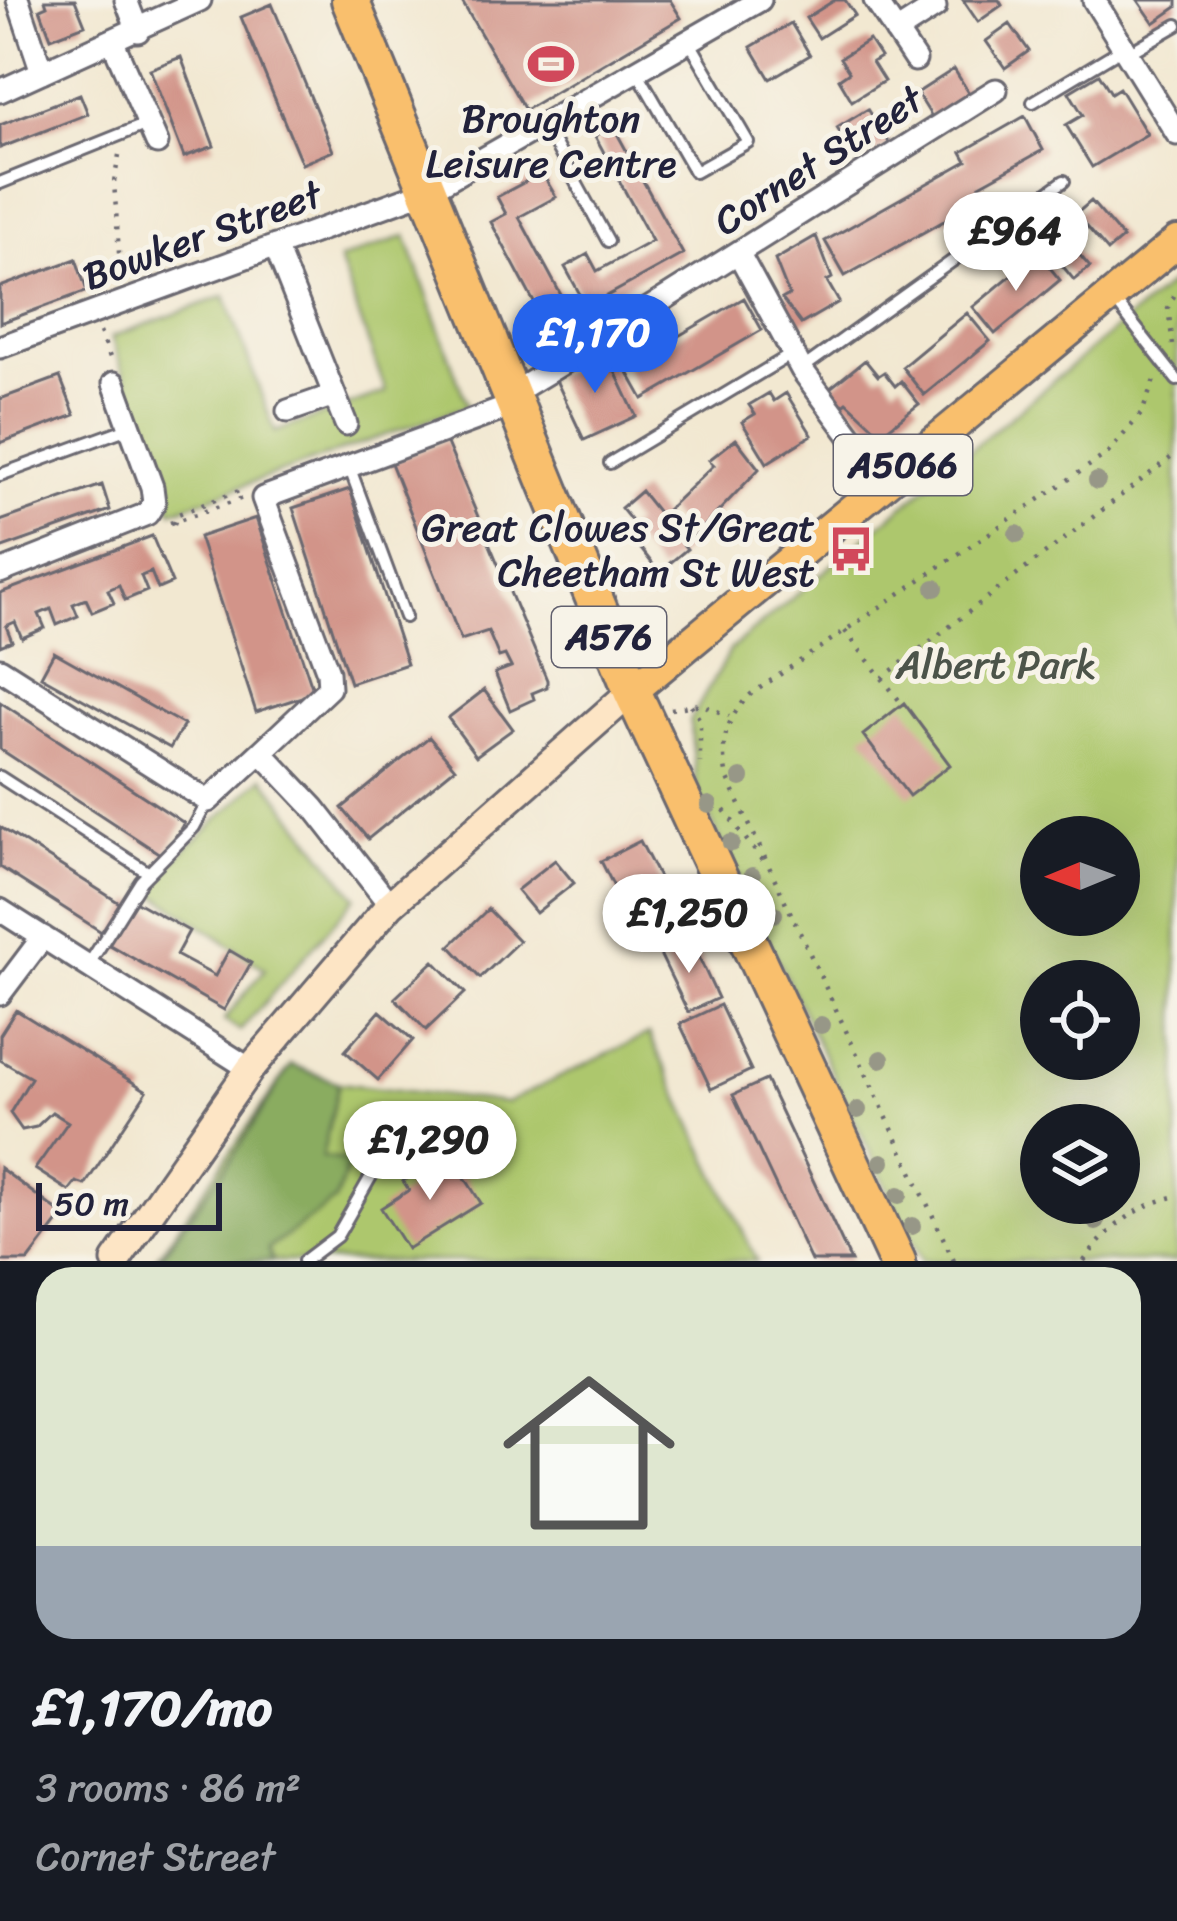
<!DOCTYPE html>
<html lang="en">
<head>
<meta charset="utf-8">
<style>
	:root { --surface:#171b24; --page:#20242c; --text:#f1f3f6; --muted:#9ea1a6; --line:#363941; --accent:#2563eb }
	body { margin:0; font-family:Sriracha,sans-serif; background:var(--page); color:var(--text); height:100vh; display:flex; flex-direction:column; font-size:45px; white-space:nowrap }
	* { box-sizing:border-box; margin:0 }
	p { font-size:39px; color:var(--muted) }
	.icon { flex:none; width:66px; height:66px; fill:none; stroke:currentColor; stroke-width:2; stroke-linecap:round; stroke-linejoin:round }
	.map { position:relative; height:1261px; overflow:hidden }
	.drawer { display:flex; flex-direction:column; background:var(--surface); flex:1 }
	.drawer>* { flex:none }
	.needle { width:78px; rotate:269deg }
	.buttons { position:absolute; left:1020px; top:816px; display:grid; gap:24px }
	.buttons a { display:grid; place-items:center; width:120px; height:120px; border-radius:50%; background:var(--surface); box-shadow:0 12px 48px #0002; font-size:60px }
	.scale { position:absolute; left:36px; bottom:30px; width:186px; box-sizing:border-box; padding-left:12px; border:6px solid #22223b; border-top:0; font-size:33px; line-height:42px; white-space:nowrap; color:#22223b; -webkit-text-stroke:9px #f7f3e8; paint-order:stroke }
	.price { position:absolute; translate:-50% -102px; padding:0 27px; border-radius:42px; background:#fff; color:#222; font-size:39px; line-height:78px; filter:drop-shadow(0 3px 6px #0008) }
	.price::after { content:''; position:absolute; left:50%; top:72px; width:36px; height:27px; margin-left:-18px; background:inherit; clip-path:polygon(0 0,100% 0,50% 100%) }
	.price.selected { background:var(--accent); color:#fff }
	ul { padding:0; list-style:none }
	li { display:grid; align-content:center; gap:24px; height:636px; padding:0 36px }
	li+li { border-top:3px solid var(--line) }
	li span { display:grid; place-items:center; height:372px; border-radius:36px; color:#555 }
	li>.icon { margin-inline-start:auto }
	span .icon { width:216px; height:216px; fill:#fffc; stroke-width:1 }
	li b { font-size:51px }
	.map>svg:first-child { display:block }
	.green { fill:#adc76d; stroke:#687454; stroke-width:3; fill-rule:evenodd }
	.forest { fill:#8aac60; stroke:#56674e; stroke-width:3 }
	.building { fill:#d29489 }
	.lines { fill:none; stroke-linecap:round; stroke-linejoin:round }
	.lane-casing { stroke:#6b6770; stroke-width:16 }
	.street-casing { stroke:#6b6770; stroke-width:27 }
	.secondary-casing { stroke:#6b6770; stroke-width:33 }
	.primary-casing { stroke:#6b6770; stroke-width:36 }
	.highway-casing { stroke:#6b6770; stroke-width:42 }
	.path { stroke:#6b6770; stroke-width:4.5; stroke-dasharray:3 9; stroke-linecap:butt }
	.lane { stroke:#fff; stroke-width:10 }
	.street { stroke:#fff; stroke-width:21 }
	.secondary { stroke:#fde5c5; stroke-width:27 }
	.primary { stroke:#f9bf6d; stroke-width:30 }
	.highway { stroke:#f9bf6d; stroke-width:36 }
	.tree { fill:#979787 }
	.labels { text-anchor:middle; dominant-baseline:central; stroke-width:10; stroke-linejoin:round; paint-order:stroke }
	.shield { fill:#f7f3e8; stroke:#62616f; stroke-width:3 }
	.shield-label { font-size:36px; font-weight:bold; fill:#22223b }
	.poi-label { font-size:39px; fill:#22223b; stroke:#f7f3e8 }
	.street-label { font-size:39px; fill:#22223b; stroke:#f7f3e8 }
	.park-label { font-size:39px; fill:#4c544a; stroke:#f7f3e8 }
</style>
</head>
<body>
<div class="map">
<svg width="1177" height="1261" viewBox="0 0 1177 1261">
	<rect width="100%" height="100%" fill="#f7f3e8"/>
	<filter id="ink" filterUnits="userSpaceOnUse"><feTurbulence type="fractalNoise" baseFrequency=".00833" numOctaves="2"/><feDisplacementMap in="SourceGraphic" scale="24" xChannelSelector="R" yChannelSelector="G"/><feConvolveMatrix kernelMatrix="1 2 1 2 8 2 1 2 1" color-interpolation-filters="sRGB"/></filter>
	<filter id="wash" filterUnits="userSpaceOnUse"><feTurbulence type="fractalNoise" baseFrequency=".004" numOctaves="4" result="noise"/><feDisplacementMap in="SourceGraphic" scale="48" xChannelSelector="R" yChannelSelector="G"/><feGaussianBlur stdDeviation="2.7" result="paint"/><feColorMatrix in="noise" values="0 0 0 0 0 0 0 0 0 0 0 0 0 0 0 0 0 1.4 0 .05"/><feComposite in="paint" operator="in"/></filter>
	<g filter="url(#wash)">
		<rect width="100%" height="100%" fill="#f2e8d1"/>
		<!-- green -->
		<path class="green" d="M 406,236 L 467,406 L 172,511 L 111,337 L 225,296 L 275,432 L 386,392 L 339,260 Z
			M 1177,278 L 1177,1261 L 922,1261 L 697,791 L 690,721 L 731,649 ZM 1041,837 L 1119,837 L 1119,915 L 1041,915 ZM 1041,981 L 1119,981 L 1119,1059 L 1041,1059 ZM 1041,1125 L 1119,1125 L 1119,1203 L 1041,1203 Z
			M 263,777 L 356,897 L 240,1031 L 224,1020 L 265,969 L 145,887 Z
			M 649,1034 L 757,1261 L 154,1261 L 291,1065 L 339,1083 L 506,1103 Z"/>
		<!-- forest -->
		<path class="forest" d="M 291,1065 L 339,1083 L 322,1157 L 350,1161 L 335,1201 L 268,1249 L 273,1261 L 157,1261 L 231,1160 Z"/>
		<g id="blocks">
			<!-- building -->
			<path class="building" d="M 45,0 L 75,0 L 85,25 L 51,38 L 40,9 L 47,6 Z
				M 461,0 L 670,0 L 681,18 L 525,110 Z
				M 835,0 L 845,0 L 855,15 L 819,38 L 806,18 Z
				M 963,0 L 999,0 L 1002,5 L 978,22 Z
				M 1138,0 L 1177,0 L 1177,7 L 1154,23 Z
				M 272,4 L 333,151 L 302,164 L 241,17 Z
				M 791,23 L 810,55 L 770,79 L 751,47 Z
				M 1010,24 L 1029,51 L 1005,68 L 986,41 Z
				M 869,40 L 880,57 L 872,62 L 884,81 L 852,101 L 839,79 L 849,72 L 840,58 Z
				M 181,57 L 214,146 L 184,157 L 150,69 Z
				M 954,69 L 969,93 L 932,117 L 917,93 Z
				M 1099,74 L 1111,93 L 1119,88 L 1147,134 L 1092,167 L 1066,125 L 1083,115 L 1069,92 Z
				M 80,94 L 88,114 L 0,148 L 0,125 Z
				M 868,109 L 890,144 L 859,163 L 837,128 Z
				M 1025,116 L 1043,150 L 980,185 L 987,197 L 845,276 L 825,241 L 967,161 L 962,152 Z
				M 613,126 L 683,254 L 587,307 L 565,267 L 588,254 L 597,271 L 652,241 L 595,136 Z
				M 542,173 L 556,197 L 519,217 L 576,323 L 552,336 L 491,222 L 506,214 L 497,197 Z
				M 1091,201 L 1123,238 L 1108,251 L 1076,214 Z
				M 1058,230 L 1090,267 L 1074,280 L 1043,242 Z
				M 816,236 L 832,278 L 827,281 L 839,302 L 801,324 L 782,299 L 789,295 L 775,260 Z
				M 1038,253 L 1060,280 L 995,334 L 973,307 Z
				M 76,259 L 87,291 L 0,323 L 0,287 Z
				M 744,298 L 762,330 L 643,399 L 625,367 Z
				M 967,313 L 990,341 L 924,395 L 902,367 Z
				M 606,352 L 636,416 L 584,440 L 554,376 Z
				M 865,360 L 878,376 L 884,372 L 895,386 L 901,381 L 919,404 L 881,434 L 847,402 L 842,406 L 829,389 Z
				M 60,377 L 75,415 L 0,443 L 0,399 Z
				M 769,393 L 774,401 L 786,393 L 812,435 L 767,463 L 742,422 L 755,414 L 749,405 Z
				M 736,439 L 759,469 L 691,540 L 667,510 L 714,465 L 709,460 Z
				M 446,441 L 547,680 L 547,687 L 532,693 L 534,699 L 510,710 L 495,673 L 511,667 L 505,655 L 499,657 L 488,631 L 461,640 L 391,463 Z
				M 102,485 L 110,510 L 0,549 L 0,521 Z
				M 350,489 L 407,664 L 350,683 L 293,508 Z
				M 641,491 L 687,549 L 659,572 L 626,530 L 634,524 L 621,508 Z
				M 256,518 L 314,693 L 256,712 L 199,537 Z
				M 152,536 L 172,583 L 158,589 L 151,572 L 141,576 L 147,591 L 125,600 L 119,585 L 108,590 L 114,603 L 92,612 L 86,599 L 73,604 L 78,616 L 57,625 L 51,609 L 39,614 L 45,628 L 22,638 L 15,622 L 6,626 L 12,641 L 0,646 L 0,593 Z
				M 54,652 L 184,725 L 170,748 L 41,676 Z
				M 484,690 L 513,729 L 476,756 L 448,718 Z
				M 0,702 L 184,823 L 163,856 L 0,749 Z
				M 904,703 L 950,765 L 909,796 L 863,735 Z
				M 429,737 L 455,768 L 368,839 L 342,808 Z
				M 0,827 L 121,904 L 103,933 L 0,867 Z
				M 640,841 L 665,889 L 625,909 L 601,861 Z
				M 555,860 L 574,883 L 536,913 L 517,890 Z
				M 133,900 L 189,931 L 176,955 L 215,976 L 229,950 L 251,963 L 224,1010 L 108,944 Z
				M 488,909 L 519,941 L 480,978 L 450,946 Z
				M 691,940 L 718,998 L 688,1012 L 660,954 Z
				M 434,961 L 465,993 L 426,1030 L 395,998 Z
				M 720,1005 L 751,1070 L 711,1089 L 680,1024 Z
				M 16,1010 L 147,1091 L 85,1185 L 76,1182 L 69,1191 L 35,1169 L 68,1122 L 52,1112 L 36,1127 L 22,1130 L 10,1113 L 31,1078 L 0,1060 L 0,1035 Z
				M 380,1011 L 413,1040 L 378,1080 L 345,1051 Z
				M 766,1080 L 851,1261 L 811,1261 L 733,1095 Z
				M 453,1159 L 481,1203 L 407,1249 L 381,1208 L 409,1190 L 403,1181 L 427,1165 L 432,1172 Z
				M 0,1168 L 63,1215 L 28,1261 L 0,1261 Z"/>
		</g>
	</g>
	<g filter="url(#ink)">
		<use href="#blocks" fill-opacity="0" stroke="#6b6770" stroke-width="3"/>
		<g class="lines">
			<!-- lane casing -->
			<g class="lane-casing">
				<path id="lane" d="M 1127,54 L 1177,25
					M 637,71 L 695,172 L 748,142 L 689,41
					M 1033,102 L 1123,48
					M 544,124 L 608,241
					M 0,183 L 147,124
					M 1115,301 L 1177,380
					M 803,368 L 1064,181
					M 610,463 L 792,354
					M 349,466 L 405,617
					M 0,475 L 131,427
					M 0,777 L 149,873
					M 89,964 L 141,881 L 194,827 L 208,801
					M 304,1261 L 337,1236 L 386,1150"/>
			</g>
			<!-- street casing -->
			<g class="street-casing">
				<path id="street" d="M 18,0 L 42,72
					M 126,0 L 138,31
					M 875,0 L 915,60
					M 1094,0 L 1177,134
					M 896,32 L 935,7
					M 113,42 L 157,143
					M 0,91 L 200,0
					M 275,246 L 346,424
					M 739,254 L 802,370 L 884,481
					M 618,328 L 996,90
					M 0,347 L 429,190 L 760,0
					M 510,395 L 596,343
					M 288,411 L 334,395
					M 0,572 L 147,514 L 154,503 L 152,487 L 114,383
					M 0,669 L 208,801 L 261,752 L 314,808 L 390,905
					M 261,752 L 329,688 L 328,672 L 263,498 L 514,405
					M 0,910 L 250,1069
					M 0,994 L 43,937"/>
			</g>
			<!-- secondary casing -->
			<g class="secondary-casing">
				<path id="secondary" d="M 116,1261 L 250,1069 L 390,905 L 632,691"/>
			</g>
			<!-- primary casing -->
			<g class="primary-casing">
				<path id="primary" d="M 632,691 L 1177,242"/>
			</g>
			<!-- highway casing -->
			<g class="highway-casing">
				<path id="highway" d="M 350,0 L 632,691 L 897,1261"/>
			</g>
			<!-- path -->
			<path class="path" d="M 119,155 L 114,182 L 121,281
				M 100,332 L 111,360
				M 1173,345 L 1168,308 L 1177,290
				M 170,523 L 243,498
				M 174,524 L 178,514 L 239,491
				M 845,631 L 899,700
				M 882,678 L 1177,453
				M 691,705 L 700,720 L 700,763
				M 671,709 L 700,704 L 729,716
				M 724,810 L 764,863
				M 954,1261 L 727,777 C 719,742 726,718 751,694 L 1108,453 L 1142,413 L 1154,380
				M 1084,1261 C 1108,1228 1137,1205 1177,1196"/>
			<!-- lane -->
			<use href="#lane" class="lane"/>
			<!-- street -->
			<use href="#street" class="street"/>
			<!-- secondary -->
			<use href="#secondary" class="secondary"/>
			<!-- primary -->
			<use href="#primary" class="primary"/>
			<!-- highway -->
			<use href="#highway" class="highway"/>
		</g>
		<!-- trees -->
		<g class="tree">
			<circle cx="1097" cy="481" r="9"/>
			<circle cx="1017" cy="534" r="9"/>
			<circle cx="935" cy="588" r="9"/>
			<circle cx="741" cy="778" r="9"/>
			<circle cx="709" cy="805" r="9"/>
			<circle cx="731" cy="843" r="9"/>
			<circle cx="752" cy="876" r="9"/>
			<circle cx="774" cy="914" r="9"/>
			<circle cx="821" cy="1025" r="9"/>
			<circle cx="881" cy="1059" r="9"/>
			<circle cx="858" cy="1110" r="9"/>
			<circle cx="882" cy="1162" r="9"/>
			<circle cx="899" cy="1195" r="9"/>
			<circle cx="1096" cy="1222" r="9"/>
			<circle cx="912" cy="1226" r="9"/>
		</g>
	</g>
	<!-- icons -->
	<defs>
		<g id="stadium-bare" transform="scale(3.6)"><path d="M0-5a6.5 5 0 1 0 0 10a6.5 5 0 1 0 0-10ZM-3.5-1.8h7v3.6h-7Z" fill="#d1495b" stroke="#f7f3e8" stroke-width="2.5" paint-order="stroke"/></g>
		<g id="bus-bare" transform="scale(3.6)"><path d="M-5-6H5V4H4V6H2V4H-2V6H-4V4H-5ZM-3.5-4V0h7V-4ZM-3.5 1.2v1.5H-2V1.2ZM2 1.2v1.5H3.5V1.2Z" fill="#d1495b" stroke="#f7f3e8" stroke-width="2.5" paint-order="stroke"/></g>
	</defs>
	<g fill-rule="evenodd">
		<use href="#stadium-bare" x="551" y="64"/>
		<use href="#bus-bare" x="851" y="549"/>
	</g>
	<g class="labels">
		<!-- shield labels -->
		<g class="shield">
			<rect x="834" y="435" width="138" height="60" rx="9"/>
			<rect x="552" y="607" width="114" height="60" rx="9"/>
		</g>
		<g class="shield-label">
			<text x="903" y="465">A5066</text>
			<text x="609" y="637">A576</text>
		</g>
		<!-- poi labels -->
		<g class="poi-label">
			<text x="551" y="118">Broughton<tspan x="551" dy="45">Leisure Centre</tspan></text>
			<text x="815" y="527" text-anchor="end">Great Clowes St/Great<tspan x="815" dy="45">Cheetham St West</tspan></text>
		</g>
		<!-- street labels -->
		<g class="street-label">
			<text transform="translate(818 160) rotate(-33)">Cornet Street</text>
			<text transform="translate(202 235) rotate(-20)">Bowker Street</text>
		</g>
		<!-- park labels -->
		<g class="park-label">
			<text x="996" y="664">Albert Park</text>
		</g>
	</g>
</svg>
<div class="buttons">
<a><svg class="needle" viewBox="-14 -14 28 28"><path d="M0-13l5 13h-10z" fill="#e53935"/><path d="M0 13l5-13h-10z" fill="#9ea1a6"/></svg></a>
<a><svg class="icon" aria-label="locate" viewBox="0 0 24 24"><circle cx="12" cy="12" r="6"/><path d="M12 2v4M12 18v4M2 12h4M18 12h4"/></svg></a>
<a><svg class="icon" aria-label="layers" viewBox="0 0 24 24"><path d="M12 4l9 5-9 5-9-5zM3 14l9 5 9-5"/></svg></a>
</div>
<div class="scale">50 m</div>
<b class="price" style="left:1016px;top:294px">£964</b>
<b class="price selected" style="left:595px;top:396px">£1,170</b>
<b class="price" style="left:689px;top:976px">£1,250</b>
<b class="price" style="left:430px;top:1203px">£1,290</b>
</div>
<section class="drawer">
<ul>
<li><span style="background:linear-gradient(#dfe7d0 75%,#9aa5b1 0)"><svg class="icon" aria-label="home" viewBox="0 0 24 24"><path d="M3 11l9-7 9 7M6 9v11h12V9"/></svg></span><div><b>£1,170/mo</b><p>3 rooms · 86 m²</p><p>Cornet Street</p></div></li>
</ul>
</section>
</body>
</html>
